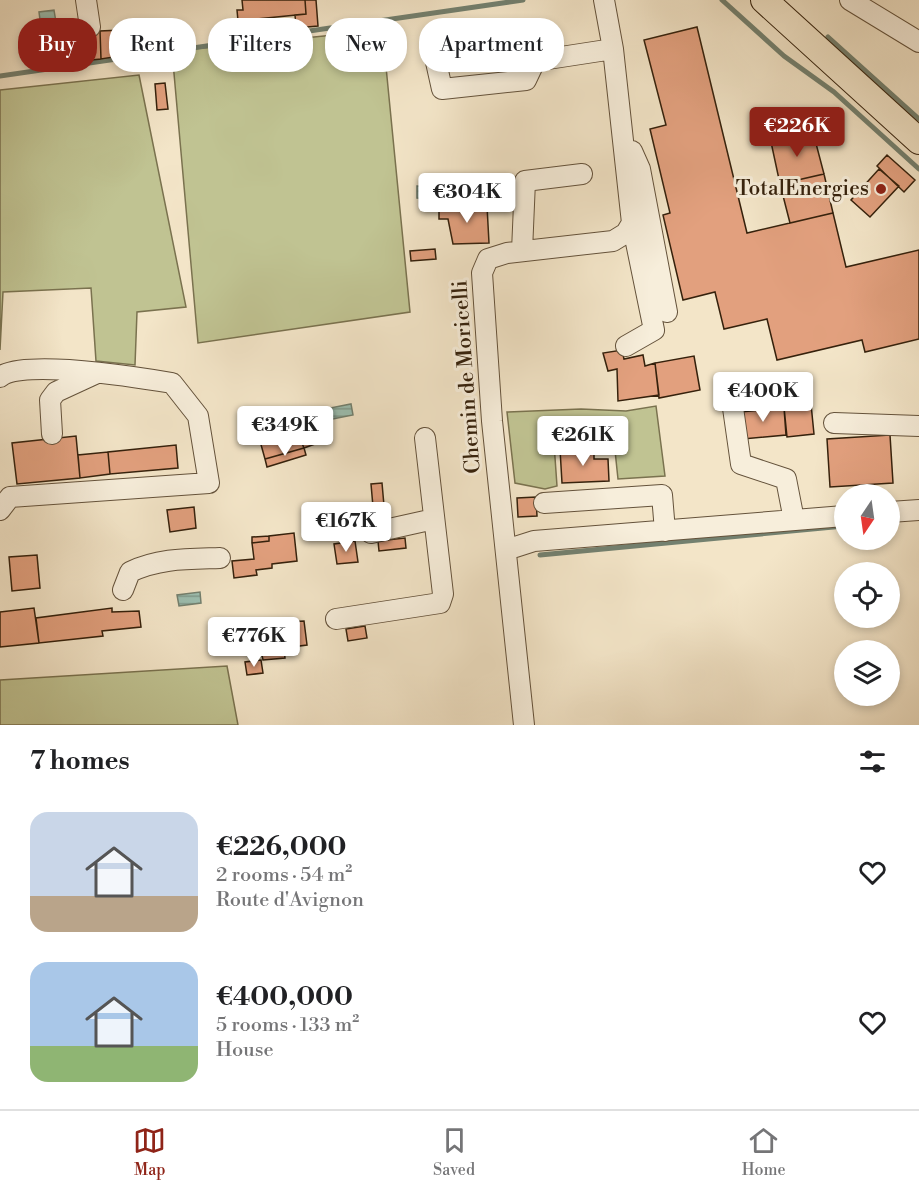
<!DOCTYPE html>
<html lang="en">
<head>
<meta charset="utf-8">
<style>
	:root { --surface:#fff; --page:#f2f2f2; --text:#202124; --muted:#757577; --line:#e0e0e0; --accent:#8f2418 }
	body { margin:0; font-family:"Libre Bodoni",serif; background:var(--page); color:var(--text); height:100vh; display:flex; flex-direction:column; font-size:22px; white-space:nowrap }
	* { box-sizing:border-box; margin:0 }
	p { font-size:20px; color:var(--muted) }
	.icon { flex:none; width:33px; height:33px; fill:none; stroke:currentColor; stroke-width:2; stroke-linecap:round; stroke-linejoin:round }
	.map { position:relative; height:725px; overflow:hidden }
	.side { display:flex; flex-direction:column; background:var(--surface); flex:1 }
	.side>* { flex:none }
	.banner { position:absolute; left:18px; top:18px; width:600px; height:54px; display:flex; gap:12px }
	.needle { width:39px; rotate:193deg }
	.buttons { position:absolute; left:834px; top:484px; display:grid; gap:12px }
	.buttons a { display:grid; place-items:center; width:66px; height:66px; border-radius:50%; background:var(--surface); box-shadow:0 3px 9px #0003; font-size:30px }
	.price { position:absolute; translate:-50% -51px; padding:0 14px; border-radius:6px; background:#fff; color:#222; font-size:20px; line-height:39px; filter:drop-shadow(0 2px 3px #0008) }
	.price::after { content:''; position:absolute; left:50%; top:36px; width:18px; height:14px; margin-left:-9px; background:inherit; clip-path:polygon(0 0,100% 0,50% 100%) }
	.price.on { background:var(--accent); color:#fff }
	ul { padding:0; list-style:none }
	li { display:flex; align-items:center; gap:18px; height:150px; padding:0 30px }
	li span { display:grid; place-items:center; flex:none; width:168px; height:120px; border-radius:18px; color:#555 }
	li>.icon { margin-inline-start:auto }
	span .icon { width:72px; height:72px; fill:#fffc; stroke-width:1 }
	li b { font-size:26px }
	h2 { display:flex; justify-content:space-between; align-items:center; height:72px; padding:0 30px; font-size:26px }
	.pill { padding:0 21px; border-radius:24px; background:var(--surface); box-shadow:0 3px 9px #0003; font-size:21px; line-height:54px }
	.pill.on { background:var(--accent); color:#fff }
	.dock { display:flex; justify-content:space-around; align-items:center; height:84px; border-top:2px solid var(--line); background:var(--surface); font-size:16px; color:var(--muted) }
	.dock a { display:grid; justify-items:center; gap:3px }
	.dock .on { color:var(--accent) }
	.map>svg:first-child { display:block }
	.grass { fill:#c0c392; stroke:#7a724f; stroke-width:1.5 }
	.water { fill:url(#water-rules); stroke:#73806f; stroke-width:1.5 }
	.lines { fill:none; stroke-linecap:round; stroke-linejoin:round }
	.stream { stroke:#73806f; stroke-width:5 }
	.building { fill:#e2a07e; stroke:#35210c; stroke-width:1.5 }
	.minor-casing { stroke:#64523b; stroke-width:22 }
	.major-casing { stroke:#35210c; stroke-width:28 }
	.minor { stroke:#f7eedb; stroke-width:20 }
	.major { stroke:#f3e5c8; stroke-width:26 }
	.poi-dot { fill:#8f2418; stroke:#f7eedb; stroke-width:2 }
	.labels { text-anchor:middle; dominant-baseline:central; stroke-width:6; stroke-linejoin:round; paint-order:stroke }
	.poi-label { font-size:21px; fill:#35210c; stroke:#f7eedb; text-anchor:end }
	.street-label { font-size:21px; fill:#35210c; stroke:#f7eedb }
</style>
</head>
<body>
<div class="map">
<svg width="919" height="725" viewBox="0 0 919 725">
	<defs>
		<pattern id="water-rules" width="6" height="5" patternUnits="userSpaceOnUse" patternTransform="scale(1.5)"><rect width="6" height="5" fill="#9cbfb1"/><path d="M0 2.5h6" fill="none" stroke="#809b8e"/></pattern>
	</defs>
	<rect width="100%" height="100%" fill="#f3e5c8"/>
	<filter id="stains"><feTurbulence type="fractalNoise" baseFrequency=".00333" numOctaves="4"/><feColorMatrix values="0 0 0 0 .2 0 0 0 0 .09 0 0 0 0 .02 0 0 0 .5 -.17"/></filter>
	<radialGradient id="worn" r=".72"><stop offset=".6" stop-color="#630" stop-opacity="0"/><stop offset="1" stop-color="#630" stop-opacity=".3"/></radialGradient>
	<!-- grass -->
	<path class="grass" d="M 344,34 L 383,36 L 410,312 L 198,343 L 172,51 Z
		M 139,75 L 186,307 L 137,312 L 135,365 L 96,361 L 91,288 L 3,292 L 0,350 L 0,90 Z
		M 656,406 L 665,476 L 618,479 L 614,441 L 605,441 L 603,425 L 553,429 L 557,486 L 545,489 L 515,483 L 507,412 L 581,409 L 626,411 Z
		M 227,666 L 238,725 L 0,725 L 0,680 Z"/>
	<!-- water -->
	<path class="water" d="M 54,10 L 59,41 L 52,46 L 43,43 L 39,12 Z
		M 417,186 L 440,187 L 440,199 L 417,198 Z
		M 351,404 L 353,415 L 327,420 L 325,409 Z
		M 200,592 L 201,603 L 179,606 L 177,595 Z"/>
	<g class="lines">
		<!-- stream -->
		<path class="stream" d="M 722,0 L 784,56 L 834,92 L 919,169
			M 828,37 L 919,119
			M 0,76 L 523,0
			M 540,555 L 844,526"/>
	</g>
	<!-- building -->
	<path class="building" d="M 242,0 L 305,0 L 306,14 L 238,21 L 237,10 L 243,10 Z
		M 305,0 L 316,0 L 318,26 L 296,28 L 295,15 L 306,14 Z
		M 156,24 L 158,46 L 152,47 L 150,25 Z
		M 144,25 L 150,25 L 152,47 L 132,49 L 133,54 L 101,59 L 100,31 L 144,29 Z
		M 697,27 L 747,233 L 833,213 L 846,267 L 919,250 L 919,339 L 865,352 L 862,340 L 777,360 L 767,319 L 724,329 L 715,292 L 683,300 L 663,215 L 670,213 L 650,129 L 666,125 L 644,40 Z
		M 100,31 L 101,59 L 71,62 L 69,32 Z
		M 70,52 L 71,62 L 45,66 L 44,55 Z
		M 165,83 L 168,109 L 157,110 L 155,84 Z
		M 813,132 L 824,174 L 780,184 L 771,142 Z
		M 887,155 L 915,180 L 904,192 L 877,166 Z
		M 879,169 L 899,186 L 870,217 L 851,200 Z
		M 824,174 L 833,213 L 790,223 L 780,184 Z
		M 448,205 L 487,206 L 489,243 L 453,244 L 448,219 L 439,219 L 439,211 L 449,211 Z
		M 435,249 L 436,259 L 411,261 L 410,251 Z
		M 622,350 L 624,359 L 643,355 L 645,366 L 655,363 L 659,395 L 618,401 L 617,369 L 608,371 L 603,353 Z
		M 694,356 L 700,390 L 659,398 L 655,363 Z
		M 811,404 L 814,434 L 787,437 L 784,407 Z
		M 784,408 L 786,435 L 743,439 L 740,412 Z
		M 309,426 L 315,444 L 304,448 L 297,431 Z
		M 297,431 L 304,448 L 265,459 L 260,441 Z
		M 890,435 L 893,483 L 830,487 L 827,439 Z
		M 76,436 L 80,478 L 17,484 L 12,443 Z
		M 176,445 L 178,468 L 110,474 L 108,452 Z
		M 304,448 L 306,455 L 267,467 L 265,459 Z
		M 575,448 L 576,453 L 594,452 L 594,459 L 608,459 L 609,481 L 562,483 L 560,449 Z
		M 108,452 L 110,474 L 80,478 L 78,455 Z
		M 382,483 L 385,517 L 374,518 L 371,484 Z
		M 536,497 L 537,516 L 518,517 L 517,498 Z
		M 194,507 L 196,528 L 170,532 L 167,510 Z
		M 294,533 L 297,561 L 272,564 L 272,568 L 256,570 L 257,575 L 234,578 L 232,561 L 254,559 L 252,543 L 269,541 L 269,536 Z
		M 269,536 L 269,541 L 252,543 L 252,537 Z
		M 405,538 L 406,548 L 379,551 L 378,541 Z
		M 355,541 L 358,562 L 337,564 L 334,544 Z
		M 37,555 L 40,588 L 12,591 L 9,557 Z
		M 34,608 L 39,643 L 0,647 L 0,612 Z
		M 112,608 L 112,612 L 139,611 L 141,627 L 102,631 L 103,636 L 39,643 L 36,618 Z
		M 304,621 L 307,645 L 284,648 L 285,658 L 263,660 L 261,651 L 267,650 L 266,636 L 288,633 L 286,622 Z
		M 365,626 L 367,638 L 348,641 L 346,629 Z
		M 287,627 L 288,633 L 266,636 L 264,629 Z
		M 261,660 L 263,673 L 247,675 L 245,662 Z"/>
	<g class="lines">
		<!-- minor casing -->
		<g class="minor-casing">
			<path id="minor" d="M 86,0 L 90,27
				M 850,0 L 919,42
				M 535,61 L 519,39 L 434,53 L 442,89 L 526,80 L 535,61 L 613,49
				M 632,151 L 640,169 L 667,312
				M 522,251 L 525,181 L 582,174
				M 626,346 L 654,330 L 632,223
				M 0,377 C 21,358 142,378 172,383 L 198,416 L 209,483 L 10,497 L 0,510
				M 733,408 L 741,464 L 786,479 L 794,520
				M 834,423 L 919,426
				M 52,434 L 50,400 L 56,392 L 95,374
				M 544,503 L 662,495 L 665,531
				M 890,512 L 919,510
				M 371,533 L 434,519
				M 506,550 L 534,541 L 844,516
				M 123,590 L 130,572 C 159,558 188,559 220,558
				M 336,619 L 440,603 L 443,594 L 425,438
				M 524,725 L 492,421 L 482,273 L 488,259 L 507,253 L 613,241 L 626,233 L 632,223 L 613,49 L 604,0"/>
		</g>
		<!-- major casing -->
		<g class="major-casing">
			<path id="major" d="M 764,0 L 919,141"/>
		</g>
		<!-- minor -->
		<use href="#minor" class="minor"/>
		<!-- major -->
		<use href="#major" class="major"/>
	</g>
	<!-- markers -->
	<circle class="poi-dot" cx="881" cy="189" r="6"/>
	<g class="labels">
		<!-- poi labels -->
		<g class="poi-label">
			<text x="869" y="189">TotalEnergies</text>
		</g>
		<!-- street labels -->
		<g class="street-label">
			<text transform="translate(467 377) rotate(-94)">Chemin de Moricelli</text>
		</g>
	</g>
	<rect width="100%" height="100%" filter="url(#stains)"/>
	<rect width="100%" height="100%" fill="url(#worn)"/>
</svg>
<div class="buttons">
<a><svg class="needle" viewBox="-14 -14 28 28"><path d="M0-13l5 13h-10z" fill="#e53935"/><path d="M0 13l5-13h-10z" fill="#757577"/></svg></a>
<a><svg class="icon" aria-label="locate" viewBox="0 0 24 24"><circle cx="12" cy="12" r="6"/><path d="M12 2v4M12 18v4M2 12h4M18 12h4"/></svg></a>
<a><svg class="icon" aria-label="layers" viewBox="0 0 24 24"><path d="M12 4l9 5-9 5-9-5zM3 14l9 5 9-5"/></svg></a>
</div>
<b class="price on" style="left:797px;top:158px">€226K</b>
<b class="price" style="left:467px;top:224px">€304K</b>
<b class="price" style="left:763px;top:423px">€400K</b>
<b class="price" style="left:285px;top:457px">€349K</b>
<b class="price" style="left:583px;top:467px">€261K</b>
<b class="price" style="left:346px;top:553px">€167K</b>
<b class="price" style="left:254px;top:668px">€776K</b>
<div class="banner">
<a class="pill on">Buy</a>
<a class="pill">Rent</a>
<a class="pill">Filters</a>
<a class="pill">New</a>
<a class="pill">Apartment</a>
</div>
</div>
<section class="side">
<h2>7 homes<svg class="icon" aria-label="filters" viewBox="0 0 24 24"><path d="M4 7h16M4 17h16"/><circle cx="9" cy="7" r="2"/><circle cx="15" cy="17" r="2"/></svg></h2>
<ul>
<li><span style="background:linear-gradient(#c9d6e8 70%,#b9a48a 0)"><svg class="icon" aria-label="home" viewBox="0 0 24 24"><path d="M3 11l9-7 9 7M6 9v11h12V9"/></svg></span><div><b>€226,000</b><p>2 rooms · 54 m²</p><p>Route d'Avignon</p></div><svg class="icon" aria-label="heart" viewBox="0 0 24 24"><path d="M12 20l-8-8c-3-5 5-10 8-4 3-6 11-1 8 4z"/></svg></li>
<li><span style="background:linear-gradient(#a9c7e8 70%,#8fb573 0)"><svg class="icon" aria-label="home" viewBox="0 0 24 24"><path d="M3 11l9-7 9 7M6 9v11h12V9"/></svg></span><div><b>€400,000</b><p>5 rooms · 133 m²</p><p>House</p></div><svg class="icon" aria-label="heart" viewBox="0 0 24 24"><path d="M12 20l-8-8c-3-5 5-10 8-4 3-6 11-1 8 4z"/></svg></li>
</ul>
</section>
<nav class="dock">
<a class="on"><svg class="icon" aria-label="map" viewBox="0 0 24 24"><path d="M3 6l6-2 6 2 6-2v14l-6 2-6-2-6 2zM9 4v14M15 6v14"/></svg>Map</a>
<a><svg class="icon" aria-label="saved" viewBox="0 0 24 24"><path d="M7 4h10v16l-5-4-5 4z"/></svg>Saved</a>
<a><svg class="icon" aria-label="home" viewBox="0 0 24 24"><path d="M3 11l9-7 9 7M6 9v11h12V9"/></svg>Home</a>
</nav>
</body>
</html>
